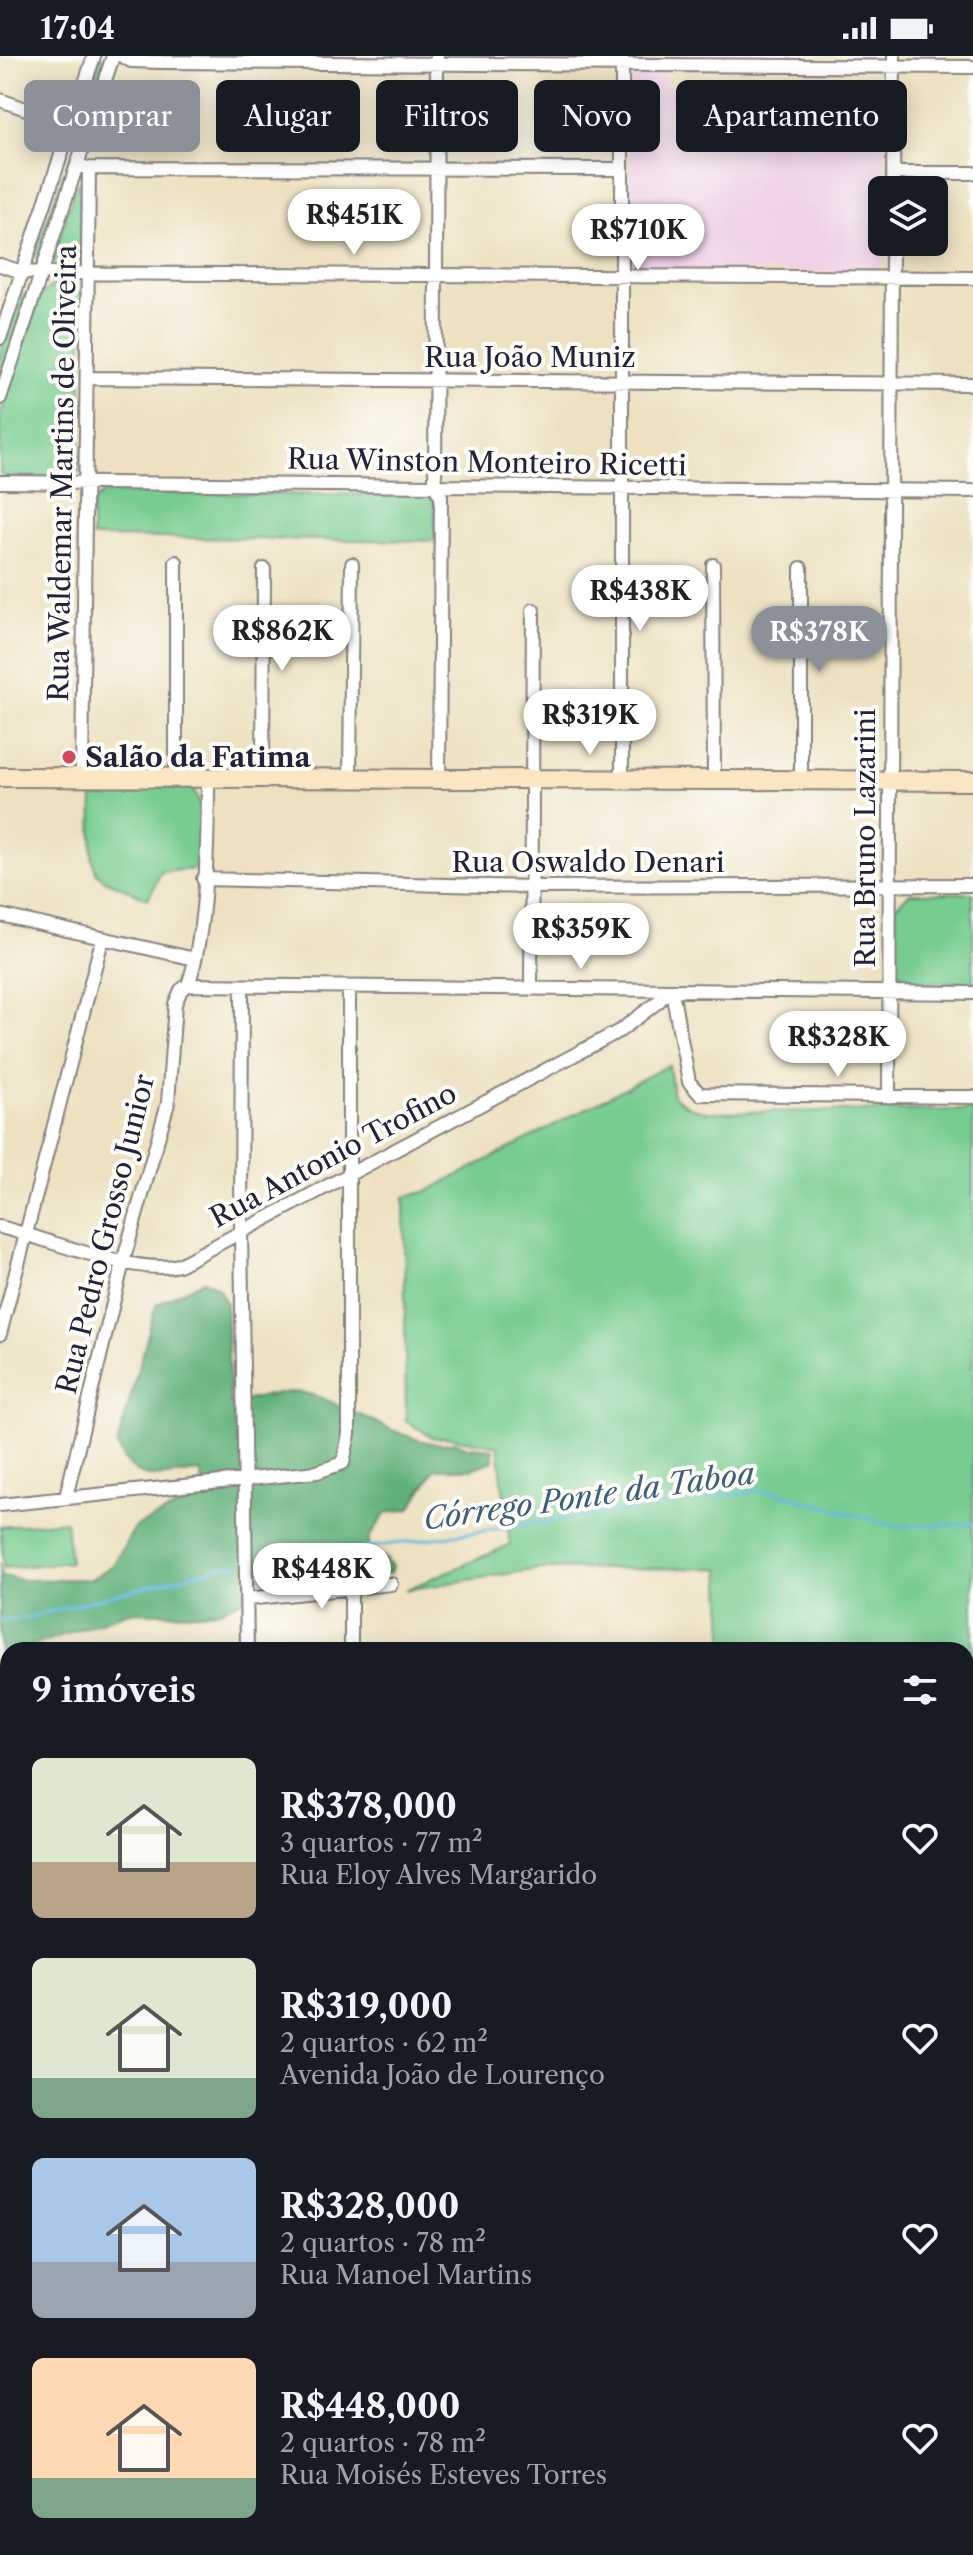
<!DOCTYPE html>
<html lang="pt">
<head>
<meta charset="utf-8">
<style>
	:root { --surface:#171b24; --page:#20242c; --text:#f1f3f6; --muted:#9ea1a6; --accent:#8c9099 }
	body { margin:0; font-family:"Libre Caslon Text",serif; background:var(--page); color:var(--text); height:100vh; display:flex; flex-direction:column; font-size:30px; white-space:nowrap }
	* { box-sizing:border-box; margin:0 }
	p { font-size:26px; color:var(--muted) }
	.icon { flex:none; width:44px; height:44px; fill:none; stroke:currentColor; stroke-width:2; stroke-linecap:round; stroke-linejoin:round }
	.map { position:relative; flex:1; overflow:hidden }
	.sheet { position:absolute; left:0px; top:1586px; width:974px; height:914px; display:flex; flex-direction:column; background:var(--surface); border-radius:24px 24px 0 0; box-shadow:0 4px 20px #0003 }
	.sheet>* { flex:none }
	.top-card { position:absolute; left:24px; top:24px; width:926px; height:72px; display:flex; gap:16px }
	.fabs { position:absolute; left:868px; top:120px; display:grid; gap:16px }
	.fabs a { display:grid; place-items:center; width:80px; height:80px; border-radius:12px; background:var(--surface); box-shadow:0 4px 20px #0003; font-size:40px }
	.price { position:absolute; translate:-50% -68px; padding:0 18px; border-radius:28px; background:#fff; color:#222; font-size:26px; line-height:52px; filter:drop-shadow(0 2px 4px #0008) }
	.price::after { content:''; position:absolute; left:50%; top:48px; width:24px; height:18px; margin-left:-12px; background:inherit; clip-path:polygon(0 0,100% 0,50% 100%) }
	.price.selected { background:var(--accent); color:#fff }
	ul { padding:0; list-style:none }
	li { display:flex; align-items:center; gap:24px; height:200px; padding:0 32px }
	li span { display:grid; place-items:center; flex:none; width:224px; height:160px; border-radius:12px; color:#555 }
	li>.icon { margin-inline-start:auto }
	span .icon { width:96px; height:96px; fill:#fffc; stroke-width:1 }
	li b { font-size:34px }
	h2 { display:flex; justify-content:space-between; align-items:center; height:96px; padding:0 32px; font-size:34px }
	.pill { padding:0 28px; border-radius:12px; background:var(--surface); box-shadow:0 4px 20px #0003; font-size:28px; line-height:72px }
	.pill.selected { background:var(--accent); color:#fff }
	.status { display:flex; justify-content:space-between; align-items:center; height:56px; padding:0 40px; background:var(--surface); direction:ltr }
	.status svg { height:22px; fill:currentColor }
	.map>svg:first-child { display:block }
	.built { fill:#eed0e7 }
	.green { fill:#77cc90; stroke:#4c7766; stroke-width:2 }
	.forest { fill:#61b07a; stroke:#42695a; stroke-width:2 }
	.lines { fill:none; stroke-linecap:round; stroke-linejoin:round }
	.stream { stroke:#65b9e1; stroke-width:3 }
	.street-casing { stroke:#88827e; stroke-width:16 }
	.secondary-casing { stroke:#88827e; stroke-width:22 }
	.street { stroke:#fff; stroke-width:12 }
	.secondary { stroke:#fbe6c4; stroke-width:18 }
	.poi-dot { fill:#d1495b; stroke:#fdfcf7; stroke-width:3 }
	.labels { text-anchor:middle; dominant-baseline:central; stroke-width:8; stroke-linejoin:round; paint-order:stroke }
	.street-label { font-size:28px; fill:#22223b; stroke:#fdfcf7 }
	.poi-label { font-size:28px; font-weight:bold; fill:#22223b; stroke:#fdfcf7; text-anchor:start }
	.water-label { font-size:30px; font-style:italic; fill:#3d5e7d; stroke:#fdfcf7 }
</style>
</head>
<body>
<div class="status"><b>17:04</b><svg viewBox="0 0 49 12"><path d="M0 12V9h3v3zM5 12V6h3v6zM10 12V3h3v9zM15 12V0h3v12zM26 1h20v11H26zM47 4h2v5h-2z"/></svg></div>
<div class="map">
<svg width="973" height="2499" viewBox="0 0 973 2499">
	<rect width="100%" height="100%" fill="#fdfcf7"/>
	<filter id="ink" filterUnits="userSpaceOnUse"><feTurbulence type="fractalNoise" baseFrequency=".0125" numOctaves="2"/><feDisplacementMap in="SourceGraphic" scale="16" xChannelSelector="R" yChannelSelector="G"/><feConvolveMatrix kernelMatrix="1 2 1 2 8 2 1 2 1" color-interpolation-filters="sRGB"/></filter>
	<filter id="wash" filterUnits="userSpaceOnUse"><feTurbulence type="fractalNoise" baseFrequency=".006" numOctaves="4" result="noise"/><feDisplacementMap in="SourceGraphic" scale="32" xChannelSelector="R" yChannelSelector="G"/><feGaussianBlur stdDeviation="1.8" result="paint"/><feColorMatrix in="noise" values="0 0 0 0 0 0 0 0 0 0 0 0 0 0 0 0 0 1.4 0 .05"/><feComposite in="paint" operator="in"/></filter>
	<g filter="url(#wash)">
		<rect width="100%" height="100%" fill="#ede1c1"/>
		<!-- built -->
		<path class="built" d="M 638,17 L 662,17 L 670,34 L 770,35 L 782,18 L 879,22 L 886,34 L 886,134 L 882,134 L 885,197 L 881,209 L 868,216 L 642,215 L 633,211 L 628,199 L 629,28 Z"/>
		<!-- green -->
		<path class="green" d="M 100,2 L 107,2 L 87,55 L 84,49 Z
			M 69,103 L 73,106 L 38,205 L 35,196 Z
			M 80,126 L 82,206 L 79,209 L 55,208 L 53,202 L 76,128 Z
			M 68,226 L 83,237 L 80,414 L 73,421 L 6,421 L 0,418 L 0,359 L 40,240 L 55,227 Z
			M 25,238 L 27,240 L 0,328 L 0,298 L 19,241 Z
			M 103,437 L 429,439 L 435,446 L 436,485 L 92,481 L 92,447 Z
			M 188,730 C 210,742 196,791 195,813 L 161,816 L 148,843 L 103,823 L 96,816 L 92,803 L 93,731 Z
			M 910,837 L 973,837 L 973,927 L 909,926 L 895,914 L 896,850 Z
			M 669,1009 L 673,1040 L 689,1051 L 708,1056 L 973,1054 L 973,1611 L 966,1610 L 966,1594 L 725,1594 L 720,1512 L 538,1513 L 405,1534 L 510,1489 L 498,1390 L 448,1381 L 434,1382 L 406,1365 L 404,1141 L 428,1135 Z
			M 66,1465 L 70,1506 L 4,1512 L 0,1471 Z"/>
		<!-- forest -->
		<path class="forest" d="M 204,1224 L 217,1231 L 226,1246 L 230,1348 C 252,1344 282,1333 304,1337 C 349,1346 416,1398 456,1386 L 467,1391 L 493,1393 L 493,1405 L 471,1413 L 435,1413 L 410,1453 L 386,1457 L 369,1482 L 369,1498 L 384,1501 L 392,1510 L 390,1517 L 262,1535 L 220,1554 L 197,1558 L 129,1556 L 20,1594 L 8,1594 L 8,1598 L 0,1601 L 0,1506 L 1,1520 L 23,1524 L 91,1523 L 113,1509 L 135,1471 L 202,1439 L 201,1416 C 163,1419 134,1433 117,1390 L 156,1249 Z"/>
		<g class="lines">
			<!-- stream -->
			<path class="stream" d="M 255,1508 L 766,1434 L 895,1470 L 973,1468
				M 0,1565 L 29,1561 L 220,1511 L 237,1509"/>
		</g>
	</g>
	<g filter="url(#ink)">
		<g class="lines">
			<!-- street casing -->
			<g class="street-casing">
				<path id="street" d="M 122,0 L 131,5 L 162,6 L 973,11
					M 437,0 L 435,431 L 441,440 L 439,724
					M 622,0 L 622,721
					M 0,44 L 78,71
					M 77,109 L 89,112 L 622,113
					M 893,117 L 973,117
					M 893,134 L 894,0
					M 0,209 L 22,216 L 48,217 L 973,222
					M 0,282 L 94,0
					M 87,322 L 973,328
					M 0,342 L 113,0
					M 0,426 L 973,435
					M 713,509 L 714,722
					M 263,720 L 264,513
					M 82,721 L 89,112
					M 176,721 L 176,506
					M 350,722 L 352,508
					M 801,724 L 801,512
					M 203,823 L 532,831 L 973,829
					M 0,859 L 195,903
					M 188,929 L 973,937
					M 242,932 L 241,1174 L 247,1594
					M 531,933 L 533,554
					M 672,935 L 689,1026 L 700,1038 L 973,1041
					M 889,1041 L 892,186
					M 0,1171 C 46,1182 135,1220 179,1209 L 621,974 L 659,945 L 667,935
					M 0,1278 L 102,884
					M 66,1441 L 123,1206 L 168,1047 L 175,948 L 181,934 L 188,929 C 207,875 208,780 208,721
					M 0,1449 L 317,1416 L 343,1407 L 349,1378 L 349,932
					M 351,1534 L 351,1594
					M 247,1543 L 391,1528
					M 966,1963 L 973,1966
					M 0,2159 L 8,2162
					M 0,2265 L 8,2268
					M 0,2366 L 8,2369
					M 0,2418 L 8,2417
					M 50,2492 L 52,2499
					M 419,2492 L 419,2499
					M 508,2492 L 508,2499
					M 568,2492 L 569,2499
					M 754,2492 L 770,2499
					M 101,2499 L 140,2492"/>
			</g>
			<!-- secondary casing -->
			<g class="secondary-casing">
				<path id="secondary" d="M 0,721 L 973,725
					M 0,2048 L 8,2051
					M 966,2450 L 973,2453"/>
			</g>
			<!-- street -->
			<use href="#street" class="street"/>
			<!-- secondary -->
			<use href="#secondary" class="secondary"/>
		</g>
	</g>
	<!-- markers -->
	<circle class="poi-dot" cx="69" cy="701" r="8"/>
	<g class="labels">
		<!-- street labels -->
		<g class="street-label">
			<text x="530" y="301">Rua João Muniz</text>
			<text transform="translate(487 406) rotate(1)">Rua Winston Monteiro Ricetti</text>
			<text transform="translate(62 417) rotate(-89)">Rua Waldemar Martins de Oliveira</text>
			<text transform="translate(865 782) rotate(-90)">Rua Bruno Lazarini</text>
			<text x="588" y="806">Rua Oswaldo Denari</text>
			<text transform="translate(333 1099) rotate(-28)">Rua Antonio Trofino</text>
			<text transform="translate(105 1178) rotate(-76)">Rua Pedro Grosso Junior</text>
		</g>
		<!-- poi labels -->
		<g class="poi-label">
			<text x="85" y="701">Salão da Fatima</text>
		</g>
		<!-- water labels -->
		<g class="water-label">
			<text transform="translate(589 1440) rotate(-8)">Córrego Ponte da Taboa</text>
		</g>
	</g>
</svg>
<div class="fabs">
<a><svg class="icon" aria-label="layers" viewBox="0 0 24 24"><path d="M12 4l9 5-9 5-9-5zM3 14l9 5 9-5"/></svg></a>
</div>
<b class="price" style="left:354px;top:201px">R$451K</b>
<b class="price" style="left:638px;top:216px">R$710K</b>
<b class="price" style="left:640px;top:577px">R$438K</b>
<b class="price" style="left:282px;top:617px">R$862K</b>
<b class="price selected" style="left:819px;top:618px">R$378K</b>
<b class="price" style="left:590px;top:701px">R$319K</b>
<b class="price" style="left:581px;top:915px">R$359K</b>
<b class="price" style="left:838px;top:1023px">R$328K</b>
<b class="price" style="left:322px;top:1555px">R$448K</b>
<div class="top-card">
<a class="pill selected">Comprar</a>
<a class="pill">Alugar</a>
<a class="pill">Filtros</a>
<a class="pill">Novo</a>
<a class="pill">Apartamento</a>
</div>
<section class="sheet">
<h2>9 imóveis<svg class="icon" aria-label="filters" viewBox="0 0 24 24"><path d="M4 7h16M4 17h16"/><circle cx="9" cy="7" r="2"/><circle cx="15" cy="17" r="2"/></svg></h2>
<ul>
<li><span style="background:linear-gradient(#dfe7d0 65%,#b9a48a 0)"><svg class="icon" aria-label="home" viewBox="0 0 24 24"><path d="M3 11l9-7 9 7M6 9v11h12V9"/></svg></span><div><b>R$378,000</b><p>3 quartos · 77 m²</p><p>Rua Eloy Alves Margarido</p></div><svg class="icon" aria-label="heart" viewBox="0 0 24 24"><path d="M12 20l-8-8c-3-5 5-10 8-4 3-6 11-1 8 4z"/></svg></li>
<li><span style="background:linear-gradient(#dfe7d0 75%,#7fa58c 0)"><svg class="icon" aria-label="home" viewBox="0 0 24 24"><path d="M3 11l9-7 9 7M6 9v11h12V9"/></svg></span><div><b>R$319,000</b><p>2 quartos · 62 m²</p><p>Avenida João de Lourenço</p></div><svg class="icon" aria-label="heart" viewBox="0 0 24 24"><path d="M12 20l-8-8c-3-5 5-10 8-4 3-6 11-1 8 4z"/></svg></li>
<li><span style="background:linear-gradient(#a9c7e8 65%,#9aa5b1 0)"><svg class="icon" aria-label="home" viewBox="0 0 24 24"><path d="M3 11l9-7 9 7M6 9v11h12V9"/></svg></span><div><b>R$328,000</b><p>2 quartos · 78 m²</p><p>Rua Manoel Martins</p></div><svg class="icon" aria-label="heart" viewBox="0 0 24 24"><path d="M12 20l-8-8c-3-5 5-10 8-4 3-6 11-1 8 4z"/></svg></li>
<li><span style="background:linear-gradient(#ffd9b3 75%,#7fa58c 0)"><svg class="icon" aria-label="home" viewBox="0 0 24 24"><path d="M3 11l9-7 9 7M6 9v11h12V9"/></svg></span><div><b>R$448,000</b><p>2 quartos · 78 m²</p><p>Rua Moisés Esteves Torres</p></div><svg class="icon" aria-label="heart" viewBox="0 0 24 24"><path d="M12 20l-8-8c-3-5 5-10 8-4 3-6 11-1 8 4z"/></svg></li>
</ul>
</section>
</div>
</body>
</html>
